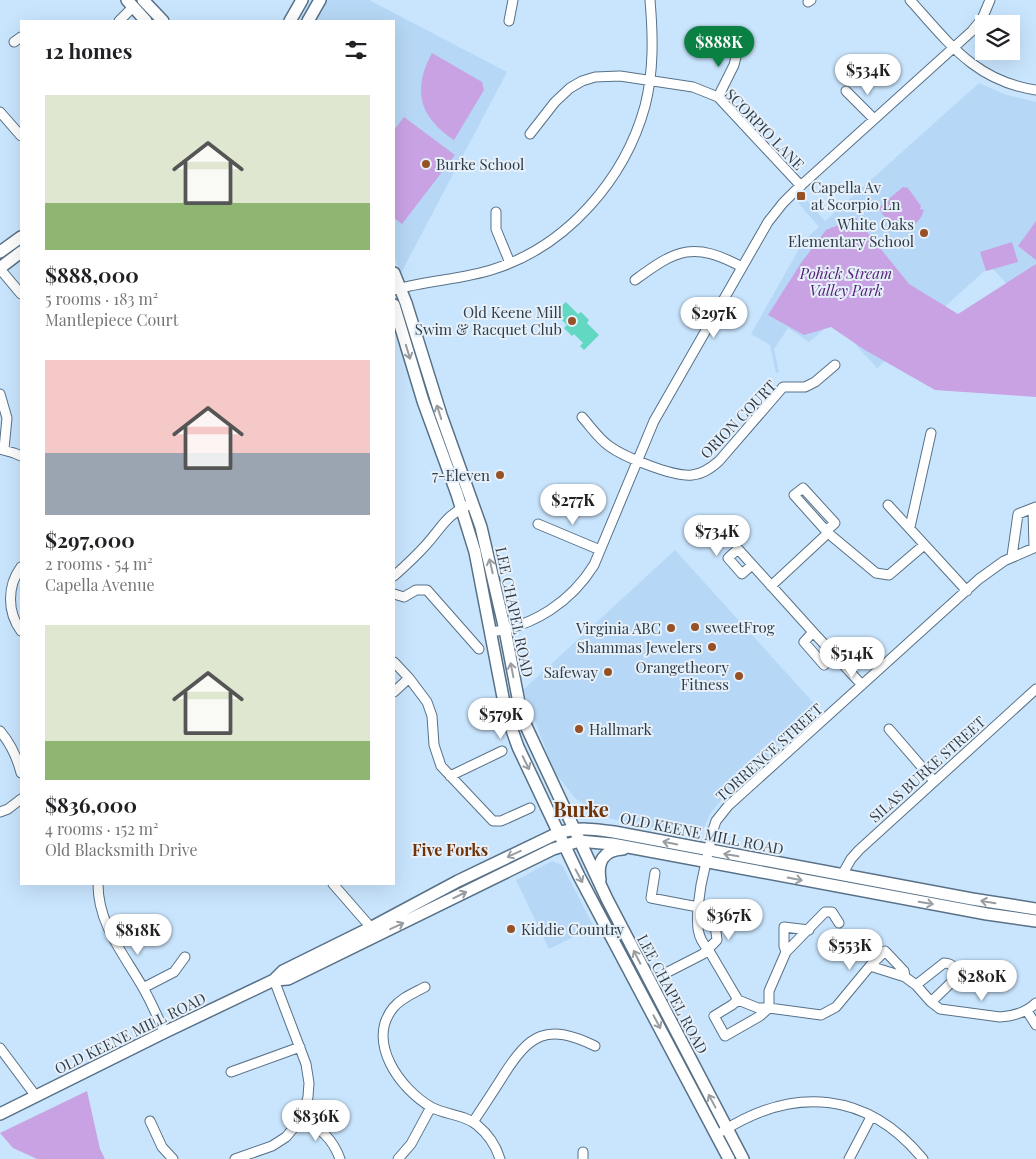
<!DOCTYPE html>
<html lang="en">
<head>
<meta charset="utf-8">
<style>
	:root { --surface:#fff; --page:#f6f6f6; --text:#202124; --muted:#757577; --accent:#0b8043 }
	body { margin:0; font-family:"Playfair Display",serif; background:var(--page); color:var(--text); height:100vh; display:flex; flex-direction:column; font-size:19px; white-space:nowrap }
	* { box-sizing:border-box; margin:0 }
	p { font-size:16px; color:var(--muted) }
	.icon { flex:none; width:28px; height:28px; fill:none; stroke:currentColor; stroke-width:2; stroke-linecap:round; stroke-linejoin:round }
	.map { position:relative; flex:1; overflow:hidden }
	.sheet { position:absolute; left:20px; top:20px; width:375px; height:865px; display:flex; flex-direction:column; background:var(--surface); border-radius:0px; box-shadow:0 5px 20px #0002 }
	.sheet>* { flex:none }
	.buttons { position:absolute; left:975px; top:15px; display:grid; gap:10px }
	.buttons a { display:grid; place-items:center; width:45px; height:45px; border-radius:0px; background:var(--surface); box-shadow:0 5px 20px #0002; font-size:25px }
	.price { position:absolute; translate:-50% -42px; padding:0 11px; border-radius:18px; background:#fff; color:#222; font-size:16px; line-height:32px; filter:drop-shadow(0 1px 2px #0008) }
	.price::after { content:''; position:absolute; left:50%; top:30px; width:15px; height:11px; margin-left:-8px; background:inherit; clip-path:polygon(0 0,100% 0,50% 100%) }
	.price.active { background:var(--accent); color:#fff }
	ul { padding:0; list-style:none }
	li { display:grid; align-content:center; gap:10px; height:265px; padding:0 25px }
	li span { display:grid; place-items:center; height:155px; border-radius:0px; color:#555 }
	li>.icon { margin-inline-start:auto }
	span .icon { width:90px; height:90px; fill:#fffc; stroke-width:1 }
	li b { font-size:21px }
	h2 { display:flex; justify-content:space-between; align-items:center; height:60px; padding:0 25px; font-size:21px }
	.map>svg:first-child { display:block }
	.built { fill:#b6d7f5 }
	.green { fill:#c9a2e4 }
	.water { fill:#62d7c1 }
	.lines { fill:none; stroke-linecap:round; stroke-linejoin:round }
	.minor-casing { stroke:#587187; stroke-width:11 }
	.major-casing { stroke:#587187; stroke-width:14 }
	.minor { stroke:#fff; stroke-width:9 }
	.major { stroke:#fff; stroke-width:11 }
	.oneway { stroke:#989da2 }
	.poi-dot { fill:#975127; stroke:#e5f0fa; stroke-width:2 }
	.labels { text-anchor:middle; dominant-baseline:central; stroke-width:4; stroke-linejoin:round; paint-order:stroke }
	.street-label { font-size:15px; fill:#303b45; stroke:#e5f0fa }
	.poi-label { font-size:15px; fill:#303b45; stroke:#e5f0fa; text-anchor:end }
	.park-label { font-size:15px; font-style:italic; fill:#572176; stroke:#e5f0fa }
	.neighbourhood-label { font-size:16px; font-weight:bold; fill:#703308; stroke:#e5f0fa }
	.district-label { font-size:20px; font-weight:bold; fill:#703308; stroke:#e5f0fa }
</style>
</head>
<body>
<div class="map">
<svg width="1036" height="1159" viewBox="0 0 1036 1159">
	<rect width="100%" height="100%" fill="#c9e5fe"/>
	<!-- built -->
	<path class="built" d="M 311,0 L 369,0 L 507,72 L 401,273 L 394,257 L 394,21 L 299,21 Z
		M 979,83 L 1004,94 L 1036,102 L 1036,291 L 1024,302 L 990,266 L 877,368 L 834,321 L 809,342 L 788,328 L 774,349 L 779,372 L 776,373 L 770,345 L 751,334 L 804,240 L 819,227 L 795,199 L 801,194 L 825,221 Z
		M 675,550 L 820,710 L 722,799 L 710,814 L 702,832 L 696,836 L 612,819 L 594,811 L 575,798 L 554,771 L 523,690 Z
		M 552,861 L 562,865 L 594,927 L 549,949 L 516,880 Z"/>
	<!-- green -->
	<path class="green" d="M 432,53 L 482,82 L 484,90 L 454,140 C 419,117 412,90 432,53 Z
		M 404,117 L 455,155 L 402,224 L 394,218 L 394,130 Z
		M 903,187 L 908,188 L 921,206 L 920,209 L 924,210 C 917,236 886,229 879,207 Z
		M 856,218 L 909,284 L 958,314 L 1036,264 L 1036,397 L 935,390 L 865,350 L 831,327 L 804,335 L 768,315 L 801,263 L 826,230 Z
		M 1036,221 L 1036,260 L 1018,246 Z
		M 1012,242 L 1018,262 L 986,271 L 980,252 Z
		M 87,1091 L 100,1149 L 105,1159 L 37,1159 L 13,1148 L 0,1133 Z"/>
	<!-- water -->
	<path class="water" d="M 566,302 L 578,314 L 581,312 L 589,320 L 587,323 L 599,335 L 584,350 L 580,346 L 583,343 L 574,334 L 572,336 L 564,328 L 567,325 L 554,312 Z"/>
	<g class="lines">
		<!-- minor casing -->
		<g class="minor-casing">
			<path id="minor" d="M 910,0 C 949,43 975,81 1036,90
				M 808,2 L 811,0
				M 119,21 L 133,7
				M 509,21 L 513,0
				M 14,42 L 21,37
				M 846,91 L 874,119
				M 718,97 L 734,65 L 739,45
				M 0,112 L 21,136
				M 530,134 L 555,102 L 570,88 L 582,81 L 595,77 L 620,76 L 693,87 L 718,97 L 801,186
				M 496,212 L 496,229 L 510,263
				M 0,269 L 21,294
				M 635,280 C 677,249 693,241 742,267
				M 394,290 C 427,280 461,280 494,269 C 567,246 625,179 645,106 C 654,71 653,35 650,0
				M 0,394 L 7,418 L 4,449
				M 582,417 C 591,427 598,438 609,446 C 624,457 673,477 692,475 C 703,474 711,468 719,461 L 783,387 L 805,387 L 815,382 L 835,365
				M 0,449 L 14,453 L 21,456
				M 888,505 L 967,591
				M 1033,509 L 1034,548
				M 538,524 L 600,550
				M 910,527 L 931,433
				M 827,530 L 835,523 L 803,488 L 794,495 L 828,533 L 876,573 L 889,575 L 924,545
				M 1012,556 L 1018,514 L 1036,507
				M 752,565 L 742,574 L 728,558 L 738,549 L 813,632
				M 21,567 C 7,586 7,612 21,631
				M 394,576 C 404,567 415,557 425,546 C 444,525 445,515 473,503
				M 771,586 L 828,533
				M 394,594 L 404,597 L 416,590 L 427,590 L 479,649
				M 491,632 C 534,626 571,602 594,565 L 654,421 L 768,222 L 783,203 L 796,190 L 972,31 L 982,19 L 990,0
				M 835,656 L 824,665 L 804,642 L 813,632 L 862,685
				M 394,662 L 409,678 L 427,702 L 432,716 L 434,745 L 441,766 L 493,821 L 501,821 L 530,808
				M 394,692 L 409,678
				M 889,729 L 934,781
				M 0,731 C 11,744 17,757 21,773
				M 450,776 L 502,751
				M 0,812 L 8,809 L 21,799
				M 655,873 L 651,898 L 698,907 C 697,923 696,937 708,949 L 703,954 L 662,975
				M 842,875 L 851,859 L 859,850 L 1036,689
				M 98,884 C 98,924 123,953 142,986 C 151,1001 157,1017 165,1032
				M 333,884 L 374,931
				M 786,952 L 825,912 L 832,912 L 839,923
				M 870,966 L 905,977
				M 916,985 L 944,963 C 953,963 957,970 956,978 L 931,1002 L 916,985 L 905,977 L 904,971 L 885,951 L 870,966 L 836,1007 L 821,1015 L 769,1008 L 758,1008 L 738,1000 L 708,949 L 717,940 C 716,925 711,914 698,907 L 701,885 L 713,830 L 716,821 L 728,806 L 979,579 L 1004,561 L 1036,547
				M 425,987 C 414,993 401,998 393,1008 C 366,1042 400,1089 431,1107 C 445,1115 464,1114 477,1125 C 488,1134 496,1146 500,1159
				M 143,988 L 174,972 L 185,957
				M 738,1000 L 732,1005 L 714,1016 L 725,1036 L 760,1016 L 769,1008 L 769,991 L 786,952 L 784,946 L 784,927 L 809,930
				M 931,1002 L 940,1009 L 1000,1017 C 1014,1016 1026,1013 1036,1003
				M 1027,1011 L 1036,1025
				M 0,1048 L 35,1095
				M 231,1072 L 300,1047
				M 302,1118 C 320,1128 333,1139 340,1159
				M 150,1121 L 162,1147 L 173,1159
				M 473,1122 C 483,1107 493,1092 503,1076 C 530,1033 547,1023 595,1046
				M 723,1131 C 794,1086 867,1091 923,1159
				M 583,1152 L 583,1159
				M 235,1159 L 272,1146 L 286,1137 L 302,1118 L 308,1097 L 309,1083 L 306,1064 L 274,980
				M 398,1159 L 411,1144 L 431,1107
				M 849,1159 L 871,1117"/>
		</g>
		<!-- major casing -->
		<g class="major-casing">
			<path id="major" d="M 127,0 L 146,21
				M 143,0 L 163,21
				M 290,21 L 302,0
				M 308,21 L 320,0
				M 0,252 L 21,237
				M 0,268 L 21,252
				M 394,273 L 406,303 L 441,415 L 481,527 L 505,630 L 520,708 L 526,726 L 607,899 L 743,1159
				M 394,305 L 423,401 L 457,494 L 475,552 L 506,713 L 518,747 L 579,876 L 729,1159
				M 600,880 C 597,862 603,850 623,849
				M 274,980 L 288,979 L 553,849 L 579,841 L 612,844 L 987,914 L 1036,921
				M 0,1114 L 165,1032 L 274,980 L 283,971 L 372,927 L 458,881 L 558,833 C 578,827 594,829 614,832 L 972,899 L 1036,909"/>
		</g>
		<!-- minor -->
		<use href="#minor" class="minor"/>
		<!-- major -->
		<use href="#major" class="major"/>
	</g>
	<!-- one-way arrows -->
	<defs><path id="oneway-shaft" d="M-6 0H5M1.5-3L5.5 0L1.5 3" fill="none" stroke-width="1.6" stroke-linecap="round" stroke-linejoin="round" transform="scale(1.25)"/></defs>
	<g class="oneway">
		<use href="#oneway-shaft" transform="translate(408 352) rotate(73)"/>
		<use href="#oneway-shaft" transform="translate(439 412) rotate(-108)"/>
		<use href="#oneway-shaft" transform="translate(491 566) rotate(-103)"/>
		<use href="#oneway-shaft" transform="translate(512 670) rotate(-101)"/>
		<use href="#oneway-shaft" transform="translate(526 763) rotate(64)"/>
		<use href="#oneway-shaft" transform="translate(670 843) rotate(-169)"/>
		<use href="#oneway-shaft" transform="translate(514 854) rotate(155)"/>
		<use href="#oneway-shaft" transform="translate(731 855) rotate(-170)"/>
		<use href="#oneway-shaft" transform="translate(579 876) rotate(62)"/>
		<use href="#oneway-shaft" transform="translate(795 879) rotate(11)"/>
		<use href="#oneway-shaft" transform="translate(460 895) rotate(-26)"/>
		<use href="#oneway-shaft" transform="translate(988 902) rotate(-171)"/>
		<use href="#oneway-shaft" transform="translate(926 903) rotate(10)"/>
		<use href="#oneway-shaft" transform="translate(397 926) rotate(-25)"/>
		<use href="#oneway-shaft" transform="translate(637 957) rotate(-117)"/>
		<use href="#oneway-shaft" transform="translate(657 1022) rotate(62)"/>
		<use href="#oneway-shaft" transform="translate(712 1101) rotate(-118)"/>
	</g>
	<!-- markers -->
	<g class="poi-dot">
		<circle cx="426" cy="164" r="5"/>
		<rect x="796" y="191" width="10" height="10" rx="2.5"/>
		<circle cx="924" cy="233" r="5"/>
		<circle cx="572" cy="321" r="5"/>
		<circle cx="500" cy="475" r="5"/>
		<circle cx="695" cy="627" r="5"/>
		<circle cx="671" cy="628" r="5"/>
		<circle cx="712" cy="647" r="5"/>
		<circle cx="608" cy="672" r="5"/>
		<circle cx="739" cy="676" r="5"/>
		<circle cx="579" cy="729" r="5"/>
		<circle cx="511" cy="929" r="5"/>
	</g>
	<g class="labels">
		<!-- street labels -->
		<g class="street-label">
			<text transform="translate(765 129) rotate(46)">SCORPIO LANE</text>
			<text transform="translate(738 419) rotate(-46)">ORION COURT</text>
			<text transform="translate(515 612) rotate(78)">LEE CHAPEL ROAD</text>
			<text transform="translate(769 752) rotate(-42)">TORRENCE STREET</text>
			<text transform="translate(927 769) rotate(-42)">SILAS BURKE STREET</text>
			<text transform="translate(702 833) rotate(11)">OLD KEENE MILL ROAD</text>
			<text transform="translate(673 994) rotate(62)">LEE CHAPEL ROAD</text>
			<text transform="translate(130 1033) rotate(-26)">OLD KEENE MILL ROAD</text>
		</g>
		<!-- poi labels -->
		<g class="poi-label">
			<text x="436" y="164" text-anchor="start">Burke School</text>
			<text x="811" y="187" text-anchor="start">Capella Av<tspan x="811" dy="17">at Scorpio Ln</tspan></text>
			<text x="914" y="224">White Oaks<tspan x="914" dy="17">Elementary School</tspan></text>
			<text x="562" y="312">Old Keene Mill<tspan x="562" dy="17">Swim &amp; Racquet Club</tspan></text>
			<text x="490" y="475">7-Eleven</text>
			<text x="705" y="627" text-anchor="start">sweetFrog</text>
			<text x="661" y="628">Virginia ABC</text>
			<text x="702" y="647">Shammas Jewelers</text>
			<text x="729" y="667">Orangetheory<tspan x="729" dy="17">Fitness</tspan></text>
			<text x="598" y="672">Safeway</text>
			<text x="589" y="729" text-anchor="start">Hallmark</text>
			<text x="521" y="929" text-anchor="start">Kiddie Country</text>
		</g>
		<!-- park labels -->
		<g class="park-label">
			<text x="846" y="273">Pohick Stream<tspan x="846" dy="17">Valley Park</tspan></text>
		</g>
		<!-- neighbourhood labels -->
		<g class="neighbourhood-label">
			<text x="450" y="849">Five Forks</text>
		</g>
		<!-- district labels -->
		<g class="district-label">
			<text x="581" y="808">Burke</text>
		</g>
	</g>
</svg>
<div class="buttons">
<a><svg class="icon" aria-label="layers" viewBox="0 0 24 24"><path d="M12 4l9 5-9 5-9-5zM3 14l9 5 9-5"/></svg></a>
</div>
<b class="price active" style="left:719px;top:68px">$888K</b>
<b class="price" style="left:868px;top:96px">$534K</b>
<b class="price" style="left:714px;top:339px">$297K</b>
<b class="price" style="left:573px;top:526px">$277K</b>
<b class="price" style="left:717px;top:557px">$734K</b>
<b class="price" style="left:852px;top:679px">$514K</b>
<b class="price" style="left:501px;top:740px">$579K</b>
<b class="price" style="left:729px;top:941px">$367K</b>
<b class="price" style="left:138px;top:956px">$818K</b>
<b class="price" style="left:850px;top:971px">$553K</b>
<b class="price" style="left:982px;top:1002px">$280K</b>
<b class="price" style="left:316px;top:1142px">$836K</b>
<section class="sheet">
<h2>12 homes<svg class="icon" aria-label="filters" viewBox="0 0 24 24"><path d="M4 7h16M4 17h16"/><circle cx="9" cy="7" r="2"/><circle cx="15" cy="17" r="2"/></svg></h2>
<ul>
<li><span style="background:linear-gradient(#dfe7d0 70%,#8fb573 0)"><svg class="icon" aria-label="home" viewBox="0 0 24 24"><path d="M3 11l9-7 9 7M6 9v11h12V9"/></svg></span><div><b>$888,000</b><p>5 rooms · 183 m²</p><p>Mantlepiece Court</p></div></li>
<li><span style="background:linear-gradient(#f6c9c9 60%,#9aa5b1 0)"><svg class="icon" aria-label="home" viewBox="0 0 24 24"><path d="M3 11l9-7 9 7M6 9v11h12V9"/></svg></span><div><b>$297,000</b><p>2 rooms · 54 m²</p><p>Capella Avenue</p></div></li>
<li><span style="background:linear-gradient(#dfe7d0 75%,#8fb573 0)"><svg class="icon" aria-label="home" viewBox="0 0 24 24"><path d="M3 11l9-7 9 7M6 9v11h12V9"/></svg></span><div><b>$836,000</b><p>4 rooms · 152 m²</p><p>Old Blacksmith Drive</p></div></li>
</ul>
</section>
</div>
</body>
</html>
